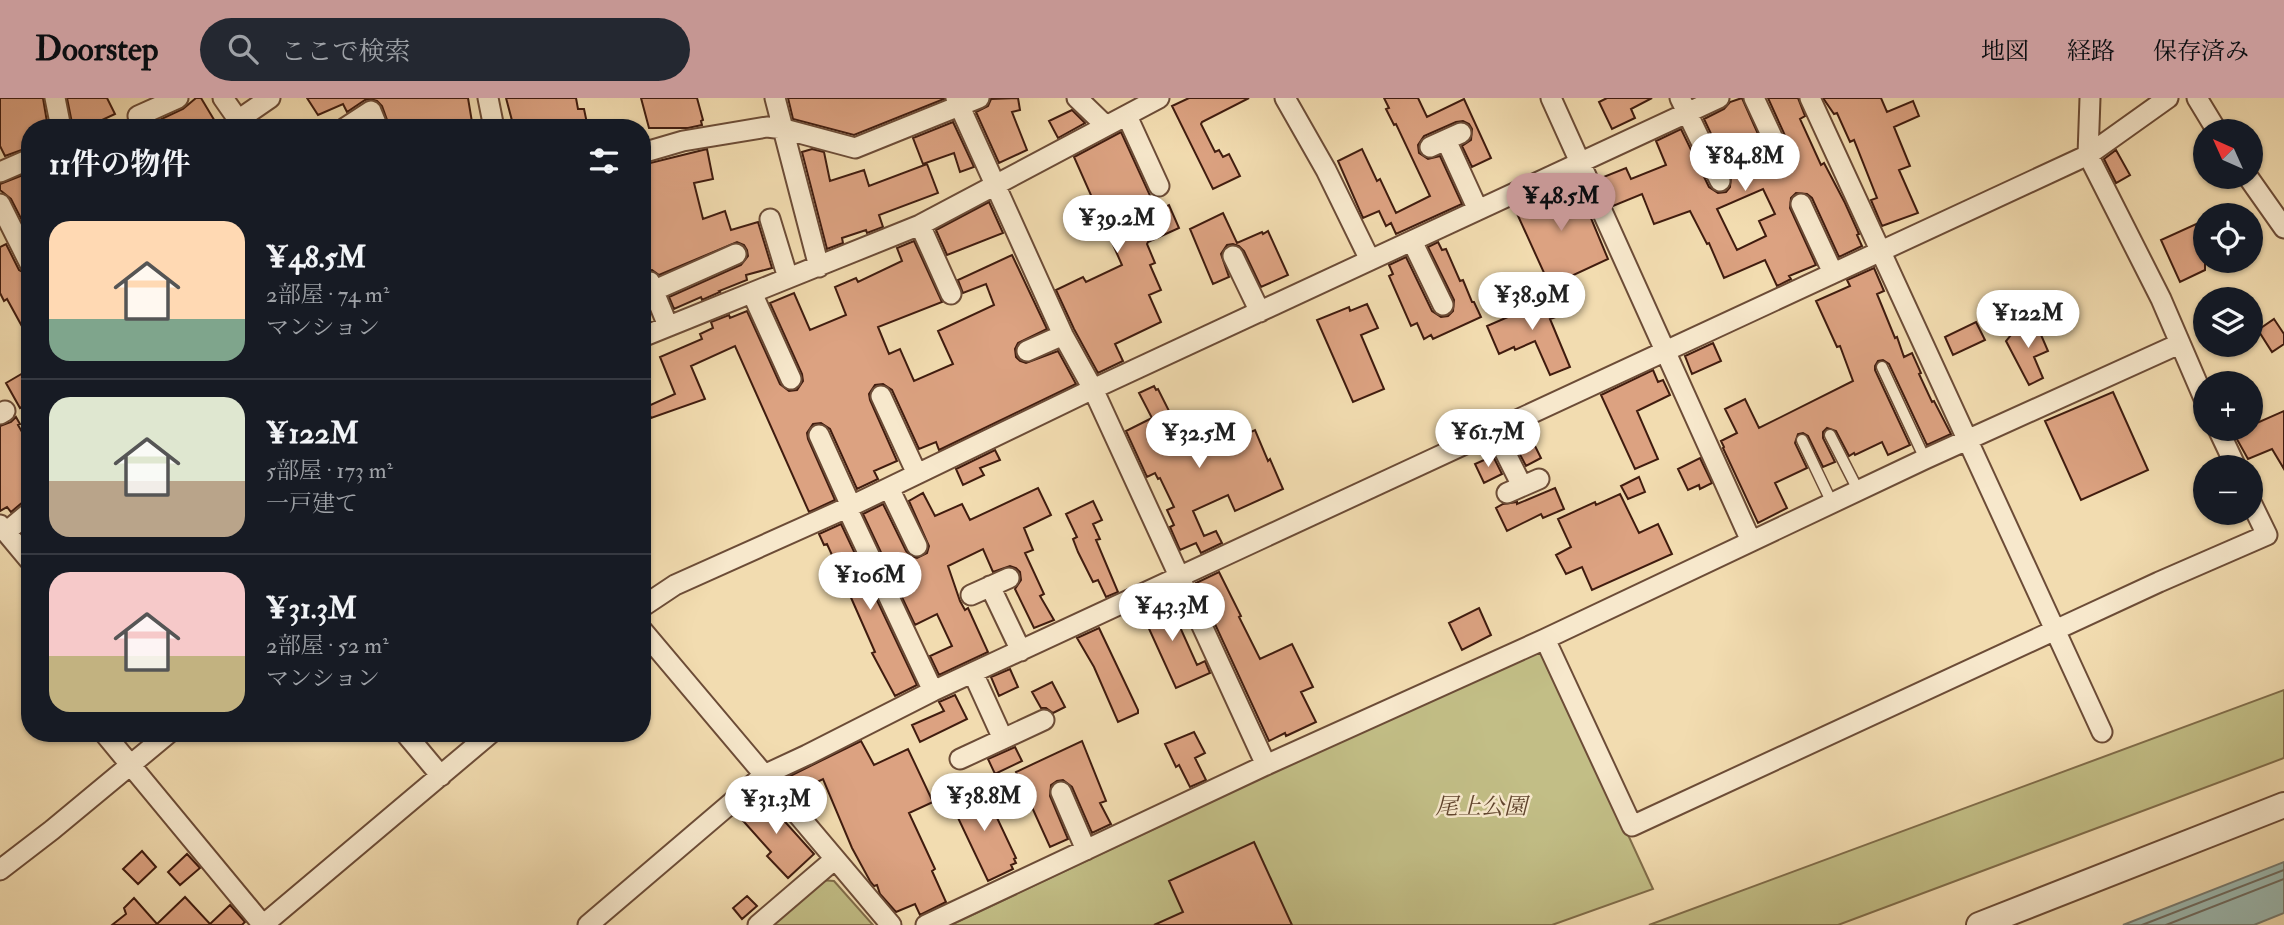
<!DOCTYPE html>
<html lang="ja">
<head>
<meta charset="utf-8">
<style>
	:root { --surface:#171b24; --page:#242831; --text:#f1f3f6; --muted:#9ea1a6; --line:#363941; --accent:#c59692 }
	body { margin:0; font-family:"IM FELL Double Pica","Noto Serif JP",serif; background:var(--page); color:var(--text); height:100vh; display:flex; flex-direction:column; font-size:26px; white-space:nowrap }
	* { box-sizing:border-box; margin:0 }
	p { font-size:23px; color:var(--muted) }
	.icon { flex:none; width:38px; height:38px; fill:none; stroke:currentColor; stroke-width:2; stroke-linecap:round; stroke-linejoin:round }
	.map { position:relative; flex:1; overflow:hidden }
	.sheet { position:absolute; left:21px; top:21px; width:630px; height:623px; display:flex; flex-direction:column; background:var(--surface); border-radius:28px; box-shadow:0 2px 5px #0004 }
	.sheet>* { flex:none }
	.needle { width:46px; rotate:315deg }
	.tools { position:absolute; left:2193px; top:21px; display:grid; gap:14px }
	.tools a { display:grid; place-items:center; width:70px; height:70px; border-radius:50%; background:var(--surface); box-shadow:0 2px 5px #0004; font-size:35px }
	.price { position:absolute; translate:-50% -60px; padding:0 16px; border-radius:24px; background:#fff; color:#222; font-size:23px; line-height:46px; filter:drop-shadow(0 2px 4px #0008) }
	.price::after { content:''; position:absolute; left:50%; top:42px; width:21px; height:16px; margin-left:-10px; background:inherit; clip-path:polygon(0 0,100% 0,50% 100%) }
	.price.active { background:var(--accent); color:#111 }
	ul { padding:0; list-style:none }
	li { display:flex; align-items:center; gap:21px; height:175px; padding:0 28px }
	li+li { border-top:2px solid var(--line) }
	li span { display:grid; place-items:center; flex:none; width:196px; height:140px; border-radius:21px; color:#555 }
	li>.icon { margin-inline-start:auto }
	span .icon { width:84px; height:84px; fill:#fffc; stroke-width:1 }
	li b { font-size:30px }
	h2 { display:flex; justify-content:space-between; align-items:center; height:84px; padding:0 28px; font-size:30px }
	header { display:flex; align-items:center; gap:42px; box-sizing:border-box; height:98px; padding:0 35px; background:var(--accent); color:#111 }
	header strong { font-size:33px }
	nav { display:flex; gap:38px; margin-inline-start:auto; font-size:24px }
	.search { width:490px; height:63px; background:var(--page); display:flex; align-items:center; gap:18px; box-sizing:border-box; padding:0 24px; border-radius:38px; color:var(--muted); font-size:26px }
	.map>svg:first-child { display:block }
	.green { fill:#c2be86; stroke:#816d4a; stroke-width:2 }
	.water { fill:#9cbab2; stroke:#777b71; stroke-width:2 }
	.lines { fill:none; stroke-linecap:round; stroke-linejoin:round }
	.shore { stroke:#6e6b60; stroke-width:2 }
	.building { fill:#dca281; stroke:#401c0f; stroke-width:2; fill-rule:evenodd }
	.service-casing { stroke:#6c4c37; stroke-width:13 }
	.minor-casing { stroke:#6c4c37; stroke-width:23 }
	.tertiary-casing { stroke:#6c4c37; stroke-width:28 }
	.service { stroke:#f7e8cc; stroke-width:10 }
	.minor { stroke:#f7e8cc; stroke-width:19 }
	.tertiary { stroke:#f7e8cc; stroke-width:24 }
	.labels { text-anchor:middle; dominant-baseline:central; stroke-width:5; stroke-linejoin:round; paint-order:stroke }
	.park-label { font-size:23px; font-style:italic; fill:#60442d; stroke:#f7e8cc }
</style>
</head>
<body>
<header>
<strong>Doorstep</strong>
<div class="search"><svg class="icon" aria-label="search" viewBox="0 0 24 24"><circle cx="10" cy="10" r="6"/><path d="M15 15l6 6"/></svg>ここで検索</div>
<nav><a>地図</a><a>経路</a><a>保存済み</a></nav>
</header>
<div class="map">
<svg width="2284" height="827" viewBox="0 0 2284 827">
	<rect width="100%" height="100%" fill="#f2dcb0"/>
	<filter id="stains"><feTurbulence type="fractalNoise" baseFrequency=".00286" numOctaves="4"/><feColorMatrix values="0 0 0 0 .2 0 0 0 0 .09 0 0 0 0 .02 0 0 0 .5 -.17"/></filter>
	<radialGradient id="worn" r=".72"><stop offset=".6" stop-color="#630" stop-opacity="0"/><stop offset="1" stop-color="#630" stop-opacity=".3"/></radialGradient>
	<!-- green -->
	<path class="green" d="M 1541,548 L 1653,791 L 1552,827 L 951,827 Z
		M 2284,592 L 2284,660 L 1838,827 L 1649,827 Z
		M 820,782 L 834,783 L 873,827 L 766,827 Z"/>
	<!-- water -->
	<path class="water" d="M 2284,764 L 2284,815 L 2254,827 L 2123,827 Z"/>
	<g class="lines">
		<!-- shore -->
		<path class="shore" d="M 2142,827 L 2284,772
			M 2166,827 L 2284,781"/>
	</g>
	<!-- building -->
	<path class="building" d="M 0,0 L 43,0 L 48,30 L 30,30 L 30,49 L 5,58 L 0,48 Z
		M 67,0 L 107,0 L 115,16 L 85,30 L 73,30 Z
		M 196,0 L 201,0 L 219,30 L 156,30 L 155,24 L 183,11 Z
		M 307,0 L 468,0 L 472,24 L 452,30 L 449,30 L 448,24 L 423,30 L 390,30 L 382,8 L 377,3 L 370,1 L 365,2 L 347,14 L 343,6 L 318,17 Z
		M 506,0 L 576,0 L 578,11 L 584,11 L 588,30 L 514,30 Z
		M 641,0 L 697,0 L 703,22 L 701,23 L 702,27 L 688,30 L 649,30 Z
		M 788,0 L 944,0 L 944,1 L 854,37 L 793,21 Z
		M 1018,0 L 1020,12 L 1012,14 L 1027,52 L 999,65 L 976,14 L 988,8 L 991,1 Z
		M 1189,0 L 1249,0 L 1202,24 L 1201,26 L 1215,54 L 1219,52 L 1223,59 L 1229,56 L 1240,78 L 1213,91 L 1172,8 Z
		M 1384,0 L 1418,0 L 1427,19 L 1464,1 L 1491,60 L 1472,69 L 1462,48 L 1471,42 L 1472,31 L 1469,26 L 1463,23 L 1456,24 L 1424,38 L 1418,47 L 1419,55 L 1428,61 L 1440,58 L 1462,106 L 1396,136 L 1391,125 L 1386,128 L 1379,113 L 1363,120 L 1338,63 L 1362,51 L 1377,83 L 1380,81 L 1396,115 L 1430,98 L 1396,26 L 1394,27 L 1386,11 L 1389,10 Z
		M 1607,0 L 1652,0 L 1631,11 L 1635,20 L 1612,31 L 1599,4 Z
		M 1742,0 L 1770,63 L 1775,68 L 1781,70 L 1787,69 L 1791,64 L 1792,53 L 1768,0 L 1798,0 L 1805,18 L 1800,21 L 1821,67 L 1824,65 L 1845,105 L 1859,136 L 1857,137 L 1862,148 L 1839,159 L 1812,100 L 1807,96 L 1796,95 L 1791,100 L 1790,110 L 1816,167 L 1789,178 L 1791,181 L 1777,188 L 1765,162 L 1724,180 L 1709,145 L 1707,146 L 1690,113 L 1654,126 L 1642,96 L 1613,108 L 1601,80 L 1626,70 L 1631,81 L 1666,67 L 1656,43 L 1681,31 L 1709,89 L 1718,95 L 1726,94 L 1730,89 L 1731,78 L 1704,21 L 1724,11 L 1730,4 ZM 1763,91 L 1775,116 L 1759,123 L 1766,138 L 1737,152 L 1717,111 Z
		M 1823,0 L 1881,0 L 1887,14 L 1913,3 L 1919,18 L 1894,29 L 1910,68 L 1899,72 L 1918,115 L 1882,128 L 1871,102 L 1877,100 L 1854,42 L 1850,44 L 1837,15 L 1834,16 Z
		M 1072,12 L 1085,25 L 1058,40 L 1049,23 Z
		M 953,24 L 974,69 L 960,74 L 954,55 L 923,66 L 913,40 Z
		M 1121,34 L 1157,113 L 1169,107 L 1179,130 L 1148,144 L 1147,146 L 1155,165 L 1150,167 L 1161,192 L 1149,197 L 1161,224 L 1115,246 L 1123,263 L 1098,275 L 1074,231 L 1056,192 L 1083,179 L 1086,184 L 1122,167 L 1074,59 Z
		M 707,51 L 713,81 L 694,85 L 703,121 L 725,113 L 731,132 L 758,124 L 772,170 L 746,177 L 747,182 L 719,193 L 720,194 L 702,202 L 701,199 L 674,211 L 669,199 L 741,167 L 748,158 L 747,152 L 744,147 L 737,144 L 659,177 L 652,172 L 642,174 L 642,67 Z
		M 812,51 L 824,54 L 830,83 L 864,72 L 869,88 L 927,66 L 938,95 L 879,117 L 883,129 L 867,135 L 866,132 L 842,140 L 843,145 L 827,151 L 802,54 Z
		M 2116,52 L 2130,77 L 2116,85 L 2104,61 Z
		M 23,77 L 26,84 L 30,83 L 30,138 L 11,101 L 0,92 L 0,86 Z
		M 1572,82 L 1575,90 L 1578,89 L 1608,161 L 1550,188 L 1514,109 Z
		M 989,104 L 1003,135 L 947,157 L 936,132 Z
		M 1223,115 L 1237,145 L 1262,134 L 1263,136 L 1268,133 L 1288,177 L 1261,189 L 1244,153 L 1239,148 L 1233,146 L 1227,147 L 1221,156 L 1229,179 L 1213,186 L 1190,131 Z
		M 2205,122 L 2205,172 L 2180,184 L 2161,142 Z
		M 914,143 L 942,204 L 878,229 L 889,256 L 900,251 L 914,283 L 953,266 L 938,233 L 994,207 L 986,186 L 963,195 L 958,182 L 1012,157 L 1047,231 L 1018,245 L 1015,251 L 1016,259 L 1020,263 L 1026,265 L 1058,253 L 1076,286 L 939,352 L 936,344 L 919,351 L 892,292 L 883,286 L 875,287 L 869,296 L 870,302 L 897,363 L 874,373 L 878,381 L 857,391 L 830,331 L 821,325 L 813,326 L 807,335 L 808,341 L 835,402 L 809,414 L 735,248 L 691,268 L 705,301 L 651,320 L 646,309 L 675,296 L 660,259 L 702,241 L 700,236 L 713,230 L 711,224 L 729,217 L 730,220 L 747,213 L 780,286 L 789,293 L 797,292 L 803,283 L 802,276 L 770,205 L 794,195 L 810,232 L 846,217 L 835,189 L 856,180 L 858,184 L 902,163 L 897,150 Z
		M 1438,144 L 1442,152 L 1446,151 L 1460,183 L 1463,182 L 1472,204 L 1474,204 L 1481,219 L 1433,241 L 1431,237 L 1424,241 L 1417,225 L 1411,228 L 1389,178 L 1393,176 L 1389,167 L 1406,159 L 1432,213 L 1441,219 L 1448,218 L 1453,213 L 1454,202 L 1428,149 Z
		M 6,146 L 19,172 L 30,178 L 30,243 L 7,201 L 4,203 L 0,195 L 0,149 Z
		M 1874,170 L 1884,193 L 1877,196 L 1895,240 L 1897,239 L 1904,259 L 1912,255 L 1921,275 L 1919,276 L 1932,304 L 1934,303 L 1951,336 L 1927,347 L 1889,266 L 1883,262 L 1878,263 L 1875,268 L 1875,272 L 1910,347 L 1888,357 L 1882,344 L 1855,357 L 1854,355 L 1849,358 L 1836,333 L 1827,330 L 1823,334 L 1823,340 L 1835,364 L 1823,369 L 1808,338 L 1803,335 L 1798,336 L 1795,345 L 1807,370 L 1775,385 L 1787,410 L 1758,425 L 1723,350 L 1724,349 L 1721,343 L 1737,335 L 1725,311 L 1745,301 L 1759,330 L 1853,283 L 1840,248 L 1837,249 L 1816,203 L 1850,188 L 1847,182 Z
		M 1549,193 L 1556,208 L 1552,210 L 1556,219 L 1550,221 L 1570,269 L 1550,277 L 1535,243 L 1515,252 L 1514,249 L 1499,256 L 1487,228 L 1524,212 L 1524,204 Z
		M 1367,206 L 1378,230 L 1361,237 L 1384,291 L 1353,304 L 1317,222 L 1349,209 L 1350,213 Z
		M 2274,221 L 2284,236 L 2284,246 L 2272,254 L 2258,232 Z
		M 2035,223 L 2048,253 L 2034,259 L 2043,280 L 2029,287 L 2006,243 L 2015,232 Z
		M 1976,224 L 1985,242 L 1953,257 L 1945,239 Z
		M 1713,245 L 1721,263 L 1692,276 L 1685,258 Z
		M 30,271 L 30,304 L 20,310 L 6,285 Z
		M 1653,272 L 1658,284 L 1663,282 L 1670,297 L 1637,313 L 1658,361 L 1635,371 L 1601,297 Z
		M 1154,288 L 1156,292 L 1158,291 L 1176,327 L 1187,322 L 1203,356 L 1255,332 L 1268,363 L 1270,361 L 1283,391 L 1235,413 L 1228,397 L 1193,413 L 1204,438 L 1216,433 L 1222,445 L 1201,455 L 1196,445 L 1180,452 L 1170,429 L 1174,427 L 1167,412 L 1174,409 L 1160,380 L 1158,381 L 1155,375 L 1147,379 L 1126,333 L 1152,320 L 1139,295 Z
		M 2113,294 L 2148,372 L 2081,402 L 2045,323 Z
		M 2284,313 L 2284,371 L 2272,351 L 2248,361 L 2234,336 L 2245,331 L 2250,331 L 2250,328 Z
		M 16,319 L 20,326 L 18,327 L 30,348 L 30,382 L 23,387 L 28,393 L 30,402 L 23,404 L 11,414 L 7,409 L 0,413 L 0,328 L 11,324 Z
		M 1531,340 L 1541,360 L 1526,368 L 1515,347 Z
		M 995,352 L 1000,362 L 980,370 L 984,377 L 963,387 L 956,371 Z
		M 1493,358 L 1502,376 L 1484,385 L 1475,366 Z
		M 1700,360 L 1712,385 L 1700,391 L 1699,387 L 1688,392 L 1678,371 Z
		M 1639,379 L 1645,394 L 1628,401 L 1621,388 Z
		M 1038,390 L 1051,417 L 1024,430 L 1033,452 L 1025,455 L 1044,496 L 1040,498 L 1054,522 L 1034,530 L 1015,491 L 1021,482 L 1020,474 L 1016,470 L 1010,468 L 993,474 L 983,451 L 948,468 L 960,503 L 965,512 L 968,510 L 988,554 L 939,577 L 930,558 L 952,548 L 937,516 L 915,527 L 863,416 L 883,406 L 906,453 L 911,458 L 917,460 L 927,455 L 929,448 L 909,403 L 923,395 L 935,418 L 962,406 L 970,422 Z
		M 1555,390 L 1564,411 L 1543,420 L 1541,416 L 1507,433 L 1496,410 L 1503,406 L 1517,404 L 1517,406 Z
		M 1620,396 L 1639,435 L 1658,426 L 1672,456 L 1592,492 L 1582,469 L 1566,476 L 1556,457 L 1571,449 L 1558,421 L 1595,404 L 1596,407 Z
		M 1093,403 L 1102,422 L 1093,426 L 1100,441 L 1096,442 L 1118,494 L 1106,499 L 1098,482 L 1093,484 L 1078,454 L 1073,441 L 1077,439 L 1066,416 Z
		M 841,426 L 917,587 L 895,598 L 872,555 L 875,554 L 841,477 L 827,446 L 824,447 L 819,436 Z
		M 1219,474 L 1241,518 L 1239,519 L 1260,561 L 1292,546 L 1313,589 L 1301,594 L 1316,624 L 1286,638 L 1285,635 L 1269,643 L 1196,485 Z
		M 1166,498 L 1197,567 L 1205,563 L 1210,575 L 1176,590 L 1140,511 Z
		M 1479,510 L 1491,537 L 1462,552 L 1449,525 Z
		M 1099,530 L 1138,612 L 1138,615 L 1118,624 L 1094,569 L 1077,540 Z
		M 1010,571 L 1018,589 L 999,598 L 991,579 Z
		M 1052,584 L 1065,609 L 1053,615 L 1046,610 L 1041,610 L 1032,594 Z
		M 955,597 L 967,621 L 920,644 L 912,627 L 944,613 L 939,604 Z
		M 1194,634 L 1205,655 L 1195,660 L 1206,682 L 1190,689 L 1179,667 L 1176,669 L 1165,646 Z
		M 861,643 L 874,667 L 908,651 L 933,704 L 909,715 L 935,771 L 932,773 L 946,804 L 920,817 L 915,806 L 896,814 L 880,796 L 877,787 L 874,788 L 870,783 L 852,750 L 823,681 L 795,695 L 786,680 Z
		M 1082,643 L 1106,703 L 1100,705 L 1111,726 L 1092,735 L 1072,689 L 1063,682 L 1057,683 L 1051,687 L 1050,698 L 1068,741 L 1050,749 L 1016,674 Z
		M 1015,649 L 1022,663 L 995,676 L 988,661 Z
		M 982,688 L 1016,760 L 1014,761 L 1016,765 L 1011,767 L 1013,771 L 988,783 L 950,703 Z
		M 760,696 L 814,756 L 788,780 L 767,758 L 771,754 L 737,716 Z
		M 1254,744 L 1292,827 L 1154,827 L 1183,814 L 1169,783 Z
		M 142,753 L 156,769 L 138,786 L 123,771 Z
		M 187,756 L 200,770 L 180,787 L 168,774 Z
		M 747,798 L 757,808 L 742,821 L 733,810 Z
		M 185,799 L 210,826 L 230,807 L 245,824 L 242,827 L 112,827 L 126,816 L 124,810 L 134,800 L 157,826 Z"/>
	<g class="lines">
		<!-- service casing -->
		<g class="service-casing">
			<path id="service" d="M 1882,269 L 1925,361
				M 1830,337 L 1858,392
				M 1802,342 L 1832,405"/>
		</g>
		<!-- minor casing -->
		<g class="minor-casing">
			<path id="minor" d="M 55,0 L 61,30
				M 223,0 L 244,30
				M 488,0 L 494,30
				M 775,0 L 819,169
				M 956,0 L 1063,237 L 1093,291 L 1266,667
				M 1077,0 L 1106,28
				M 1285,0 L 1326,72 L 1370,162
				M 1551,0 L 1751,443
				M 1680,0 L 1720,83
				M 1754,0 L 1781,58
				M 1810,0 L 2102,634
				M 2090,0 L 2088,57 L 2161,201 L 2205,303
				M 2197,0 L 2217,33
				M 1127,18 L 1159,88
				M 238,22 L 270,0
				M 144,30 L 138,18 L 178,0
				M 345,30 L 371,13 L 378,30
				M 1446,42 L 1478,112
				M 1430,49 L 1461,35
				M 642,55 L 683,43 L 767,29 L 784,31 L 855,50 L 979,0
				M 0,74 L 30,61
				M 2248,79 L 2284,130
				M 0,106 L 30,166
				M 1801,106 L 1833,175
				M 770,121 L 788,180
				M 920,127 L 951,196
				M 1412,143 L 1443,207
				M 1233,158 L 1260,214
				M 647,185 L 650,184 L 668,228
				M 655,192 L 736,156
				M 752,195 L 791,281
				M 642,239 L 920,127 L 1159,0
				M 1027,253 L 1063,237
				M 881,298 L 917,376
				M 0,316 L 5,313
				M 2218,331 L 2236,369
				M 1494,332 L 1522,388
				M 819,337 L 851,408
				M 889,390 L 917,448
				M 1507,395 L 1539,381
				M 847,410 L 933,593
				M 0,427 L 30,463
				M 6,434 L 30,414
				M 990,488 L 1021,553
				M 971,497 L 1009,480
				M 642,509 L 675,487 L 851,408 L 1093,291 L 1719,0
				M 642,532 L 891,827
				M 1545,541 L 1632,728 L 2159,484 L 2267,437 L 2250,402
				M 973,575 L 1003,641
				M 104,635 L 263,827
				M 405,635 L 441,678
				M 960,661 L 1044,622
				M 1061,694 L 1086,752
				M 0,772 L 52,732 L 169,635
				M 263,827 L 491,635
				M 588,827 L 764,677 L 807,657 L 933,593 L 2088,57 L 2168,0
				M 758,827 L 835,761
				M 926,827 L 1266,667 L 1545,541 L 1925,361 L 2179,246"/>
		</g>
		<!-- tertiary casing -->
		<g class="tertiary-casing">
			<path id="tertiary" d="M 1979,827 L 2284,707"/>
		</g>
		<!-- service -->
		<use href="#service" class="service"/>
		<!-- minor -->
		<use href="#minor" class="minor"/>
		<!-- tertiary -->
		<use href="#tertiary" class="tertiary"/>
	</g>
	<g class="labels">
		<!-- park labels -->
		<g class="park-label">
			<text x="1481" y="708">尾上公園</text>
		</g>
	</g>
	<rect width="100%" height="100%" filter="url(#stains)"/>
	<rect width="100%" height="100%" fill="url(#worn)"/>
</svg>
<div class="tools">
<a><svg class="needle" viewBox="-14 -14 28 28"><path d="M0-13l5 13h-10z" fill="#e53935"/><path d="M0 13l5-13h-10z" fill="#9ea1a6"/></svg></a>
<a><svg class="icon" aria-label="locate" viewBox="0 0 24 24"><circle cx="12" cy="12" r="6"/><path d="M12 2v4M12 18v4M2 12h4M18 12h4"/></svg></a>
<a><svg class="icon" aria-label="layers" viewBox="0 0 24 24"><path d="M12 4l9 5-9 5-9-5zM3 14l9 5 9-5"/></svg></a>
<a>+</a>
<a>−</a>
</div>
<b class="price" style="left:1745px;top:95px">¥84.8M</b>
<b class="price active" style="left:1561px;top:135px">¥48.5M</b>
<b class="price" style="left:1117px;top:157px">¥39.2M</b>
<b class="price" style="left:1532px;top:234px">¥38.9M</b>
<b class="price" style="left:2028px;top:252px">¥122M</b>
<b class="price" style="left:1488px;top:371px">¥61.7M</b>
<b class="price" style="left:1199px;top:372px">¥32.5M</b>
<b class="price" style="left:870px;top:514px">¥106M</b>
<b class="price" style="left:1172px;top:545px">¥43.3M</b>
<b class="price" style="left:984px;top:735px">¥38.8M</b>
<b class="price" style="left:776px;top:738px">¥31.3M</b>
<section class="sheet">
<h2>11件の物件<svg class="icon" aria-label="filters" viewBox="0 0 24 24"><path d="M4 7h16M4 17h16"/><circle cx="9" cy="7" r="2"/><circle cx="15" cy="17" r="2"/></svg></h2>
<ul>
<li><span style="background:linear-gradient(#ffd9b3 70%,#7fa58c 0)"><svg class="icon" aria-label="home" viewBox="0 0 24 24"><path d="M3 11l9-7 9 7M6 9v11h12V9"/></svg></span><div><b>¥48.5M</b><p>2部屋 · 74 m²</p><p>マンション</p></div></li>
<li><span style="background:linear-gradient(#dfe7d0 60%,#b9a48a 0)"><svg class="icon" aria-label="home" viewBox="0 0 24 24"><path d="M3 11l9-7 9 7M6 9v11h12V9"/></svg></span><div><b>¥122M</b><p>5部屋 · 173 m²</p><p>一戸建て</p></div></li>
<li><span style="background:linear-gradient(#f6c9c9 60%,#c2b280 0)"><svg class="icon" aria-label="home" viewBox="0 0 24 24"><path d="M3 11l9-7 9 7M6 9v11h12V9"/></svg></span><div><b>¥31.3M</b><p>2部屋 · 52 m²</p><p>マンション</p></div></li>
</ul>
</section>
</div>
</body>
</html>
